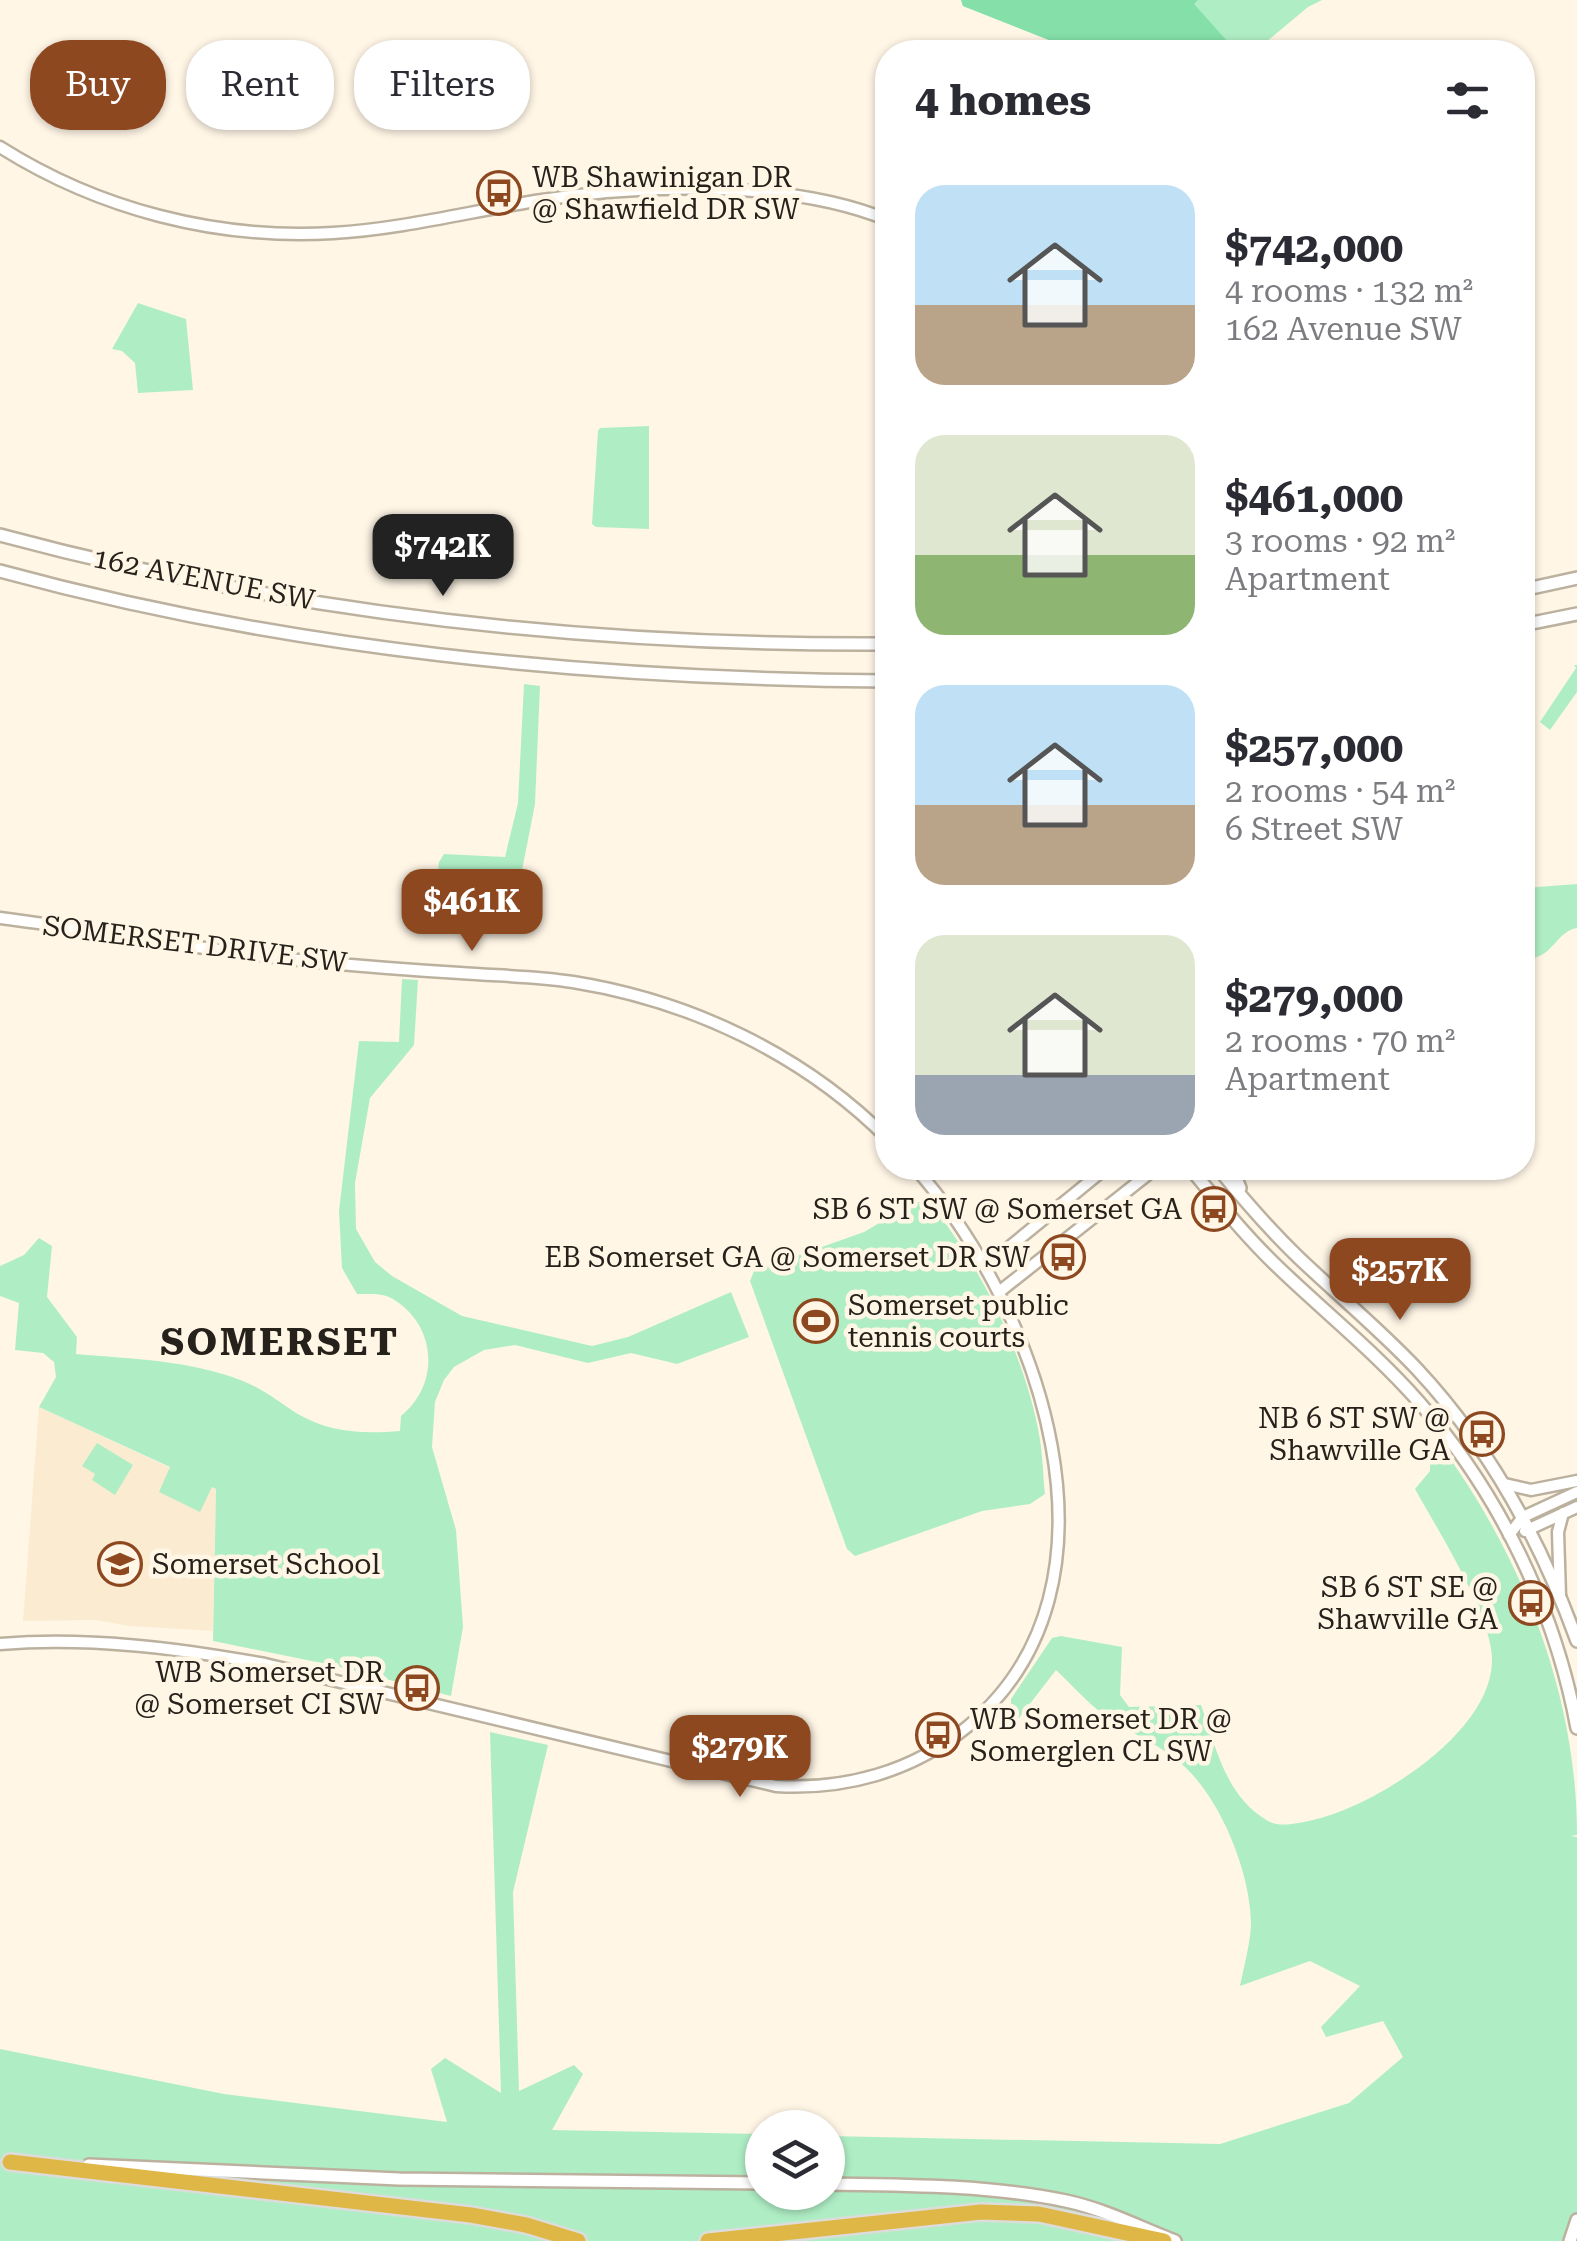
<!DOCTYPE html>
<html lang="en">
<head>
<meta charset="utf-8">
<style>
	:root { --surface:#fff; --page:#f7f7f7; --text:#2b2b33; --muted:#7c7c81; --accent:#8e4820 }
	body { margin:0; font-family:"Roboto Serif",serif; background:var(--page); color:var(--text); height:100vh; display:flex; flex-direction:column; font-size:38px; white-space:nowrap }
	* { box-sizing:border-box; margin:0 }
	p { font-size:32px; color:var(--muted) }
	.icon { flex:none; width:55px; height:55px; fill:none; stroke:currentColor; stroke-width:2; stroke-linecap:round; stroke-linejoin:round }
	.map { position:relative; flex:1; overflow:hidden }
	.sheet { position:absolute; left:875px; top:40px; width:660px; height:1140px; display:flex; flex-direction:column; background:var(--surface); border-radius:40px; box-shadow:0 2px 8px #0004 }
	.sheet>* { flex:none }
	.hud { position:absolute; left:30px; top:40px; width:695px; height:90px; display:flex; gap:20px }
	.tools { position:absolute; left:745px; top:2110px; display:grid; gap:20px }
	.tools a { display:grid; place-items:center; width:100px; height:100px; border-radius:50%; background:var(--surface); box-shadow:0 2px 8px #0004; font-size:50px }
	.price { position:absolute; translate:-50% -85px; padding:0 22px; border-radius:20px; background:var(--accent); color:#fff; font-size:32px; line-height:65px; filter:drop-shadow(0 2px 5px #0008) }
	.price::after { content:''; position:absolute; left:50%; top:60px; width:30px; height:22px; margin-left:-15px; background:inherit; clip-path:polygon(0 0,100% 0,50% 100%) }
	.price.active { background:#222; color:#fff }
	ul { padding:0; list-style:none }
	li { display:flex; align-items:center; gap:30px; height:250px; padding:0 40px }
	li span { display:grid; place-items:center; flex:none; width:280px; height:200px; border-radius:30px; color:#555 }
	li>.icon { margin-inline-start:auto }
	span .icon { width:120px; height:120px; fill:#fffc; stroke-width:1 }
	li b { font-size:42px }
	h2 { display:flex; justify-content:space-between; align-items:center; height:120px; padding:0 40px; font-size:42px }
	.pill { padding:0 35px; border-radius:40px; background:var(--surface); box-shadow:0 2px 8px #0004; font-size:35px; line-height:90px }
	.pill.active { background:var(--accent); color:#fff }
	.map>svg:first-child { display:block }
	.built { fill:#fbecd1 }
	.green { fill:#afeec5 }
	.forest { fill:#84e0a8 }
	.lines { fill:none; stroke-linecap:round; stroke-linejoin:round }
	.tertiary-casing { stroke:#bcb19e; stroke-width:15 }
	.secondary-casing { stroke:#bcb19e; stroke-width:16 }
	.motorway-casing { stroke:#dcdcdb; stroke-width:20 }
	.tertiary { stroke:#fff; stroke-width:10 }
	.secondary { stroke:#fff; stroke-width:11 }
	.motorway { stroke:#dfb747; stroke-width:15 }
	.labels { text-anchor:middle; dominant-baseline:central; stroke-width:9; stroke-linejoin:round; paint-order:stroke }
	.poi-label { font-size:28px; fill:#26221b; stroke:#fff6e6; text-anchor:end }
	.street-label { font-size:28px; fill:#26221b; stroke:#fff6e6 }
	.district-label { font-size:38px; font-weight:bold; letter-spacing:2.5px; fill:#26221b; stroke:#fff6e6 }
</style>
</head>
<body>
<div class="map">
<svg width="1577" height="2241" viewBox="0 0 1577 2241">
	<rect width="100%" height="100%" fill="#fff6e6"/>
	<!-- built -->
	<path class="built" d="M 39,1407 L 216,1489 L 213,1631 L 129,1626 L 96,1620 L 23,1621 Z"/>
	<!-- green -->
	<path class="green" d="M 961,0 L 1322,0 L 1308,7 L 1254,52 L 1048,52 L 1054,42 L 963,6 Z
		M 138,303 L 186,319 L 193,390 L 138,393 L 135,363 L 122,351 L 112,349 Z
		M 649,426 L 649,529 L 596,527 L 592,524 L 598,431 L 600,428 Z
		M 1574,665 L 1577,665 L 1577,692 L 1550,730 L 1540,722 L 1576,668 Z
		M 524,684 L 540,686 L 535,804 L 516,901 L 435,896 L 439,862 L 444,854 L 505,857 L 518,803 Z
		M 1577,884 L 1577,928 C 1558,931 1554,953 1534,958 L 1523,888 Z
		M 402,979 L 418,980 L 414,1045 L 370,1098 L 355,1183 L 356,1229 L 375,1262 L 392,1276 L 462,1316 L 592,1346 L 628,1337 L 731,1292 L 749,1337 L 677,1364 L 631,1353 L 588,1363 L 515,1345 L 484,1350 L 454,1367 L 444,1380 L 435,1402 L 432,1447 L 456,1530 L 463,1627 L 451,1696 L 336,1666 L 213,1641 L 216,1489 L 212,1487 L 200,1512 L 159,1492 L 170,1467 L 39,1407 L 56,1377 L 54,1362 L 43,1353 L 15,1350 L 19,1303 L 0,1296 L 0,1266 L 24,1255 L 39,1238 L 52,1246 L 47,1297 L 77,1337 L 76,1354 C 133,1359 190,1360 243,1381 C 263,1389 279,1402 296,1413 C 330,1433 362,1434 400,1431 L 401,1416 C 442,1383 436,1321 389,1297 C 381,1293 366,1294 357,1294 L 342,1268 L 339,1211 L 359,1041 L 399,1042 Z
		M 915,1202 L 929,1202 C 980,1264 1027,1359 1040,1440 C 1043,1458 1043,1477 1045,1494 L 1030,1504 L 982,1511 L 855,1556 L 847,1549 L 750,1281 L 754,1271 L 864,1232 Z
		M 97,1443 L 133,1465 L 115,1495 L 92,1480 L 95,1474 L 82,1466 Z
		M 1441,1446 C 1523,1558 1577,1696 1577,1835 L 1571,1836 L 1577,1837 L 1577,2241 L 0,2241 L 0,2049 L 224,2094 L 447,2122 L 431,2069 L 445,2058 L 501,2093 L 490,1732 L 548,1745 L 513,1892 L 519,2091 L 574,2065 L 583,2074 L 552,2130 L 762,2134 L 762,2192 L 828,2192 L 828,2136 L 1220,2144 L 1349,2103 L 1403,2057 L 1383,2021 L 1326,2037 L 1321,2027 L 1360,1986 L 1310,1961 L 1240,1986 C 1244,1966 1250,1945 1251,1925 C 1251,1876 1224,1807 1189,1771 C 1167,1748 1140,1738 1113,1721 C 1092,1708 1074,1687 1056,1670 L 1019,1718 L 1011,1709 L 1011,1699 L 1052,1638 L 1061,1636 L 1122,1647 L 1120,1695 L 1129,1707 L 1201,1705 C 1216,1748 1226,1797 1268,1821 C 1280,1828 1299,1823 1313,1820 C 1375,1806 1490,1734 1492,1662 C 1494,1618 1437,1529 1415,1489 L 1430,1471 L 1430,1455 Z"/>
	<!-- forest -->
	<path class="forest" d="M 961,0 L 1198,0 L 1194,4 L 1237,52 L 1049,52 L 1054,42 L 963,6 Z"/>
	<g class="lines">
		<!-- tertiary casing -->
		<g class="tertiary-casing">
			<path id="tertiary" d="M 0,147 C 98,209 216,240 333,233 C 401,229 468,212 535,201 C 640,184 788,179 888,220
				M 0,918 C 103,931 205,951 308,961 C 359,966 409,970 460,973 C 498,976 536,976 573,982 C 691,1001 803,1054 888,1139
				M 986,1266 L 1106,1168
				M 999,1292 L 1156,1168
				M 1505,1484 L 1531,1490 L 1577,1481
				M 1525,1531 L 1577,1507
				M 1509,1535 L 1523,1517 L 1577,1492
				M 1560,1596 L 1558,1532 L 1563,1513
				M 0,1644 C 89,1637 177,1648 265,1664 L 776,1786 C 845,1790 912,1772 967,1727 C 1139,1586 1038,1306 915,1168"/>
		</g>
		<!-- secondary casing -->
		<g class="secondary-casing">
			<path id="secondary" d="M 0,535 C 289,613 588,646 888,644
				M 0,571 C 289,650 589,679 888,681
				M 1522,590 L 1577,578
				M 1522,625 L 1577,614
				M 1190,1168 C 1219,1203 1248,1239 1281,1270 C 1327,1314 1377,1354 1419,1402 C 1499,1493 1555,1609 1577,1728
				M 1218,1168 C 1243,1199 1270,1230 1299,1258 C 1338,1295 1379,1329 1416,1368 C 1490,1447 1540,1539 1577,1641
				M 1232,1168 L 1240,1188
				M 89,2165 L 399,2179 L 762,2183
				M 828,2184 C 906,2185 989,2185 1066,2201 C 1104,2209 1139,2227 1175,2241
				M 1570,2241 L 1577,2220"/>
		</g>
		<!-- motorway casing -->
		<g class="motorway-casing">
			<path id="motorway" d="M 10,2162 L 471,2215 L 526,2225 L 578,2241
				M 708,2241 L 981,2212 L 1039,2214 L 1164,2241"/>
		</g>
		<!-- tertiary -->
		<use href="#tertiary" class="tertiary"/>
		<!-- secondary -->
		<use href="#secondary" class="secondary"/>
		<!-- motorway -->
		<use href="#motorway" class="motorway"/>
	</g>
	<!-- icons -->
	<defs>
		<g id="bus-ring" transform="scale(2.25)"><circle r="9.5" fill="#fff6e6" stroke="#8e4820" stroke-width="1.5"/><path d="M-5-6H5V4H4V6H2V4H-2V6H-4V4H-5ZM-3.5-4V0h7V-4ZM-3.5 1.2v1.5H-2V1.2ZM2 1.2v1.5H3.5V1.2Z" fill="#8e4820"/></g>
		<g id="stadium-ring" transform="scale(2.25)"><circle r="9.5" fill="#fff6e6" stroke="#8e4820" stroke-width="1.5"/><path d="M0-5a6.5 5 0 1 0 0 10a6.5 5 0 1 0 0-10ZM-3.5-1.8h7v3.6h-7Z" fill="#8e4820"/></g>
		<g id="school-ring" transform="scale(2.25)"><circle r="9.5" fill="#fff6e6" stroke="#8e4820" stroke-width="1.5"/><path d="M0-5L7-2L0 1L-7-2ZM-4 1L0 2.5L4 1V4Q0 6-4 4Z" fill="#8e4820"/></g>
	</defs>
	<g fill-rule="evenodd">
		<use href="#bus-ring" x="499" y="193"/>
		<use href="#bus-ring" x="1214" y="1209"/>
		<use href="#bus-ring" x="1063" y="1257"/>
		<use href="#stadium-ring" x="816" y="1321"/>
		<use href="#bus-ring" x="1482" y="1434"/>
		<use href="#school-ring" x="120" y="1564"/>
		<use href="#bus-ring" x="1531" y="1603"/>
		<use href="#bus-ring" x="417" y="1688"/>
		<use href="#bus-ring" x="938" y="1735"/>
	</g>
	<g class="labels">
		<!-- poi labels -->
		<g class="poi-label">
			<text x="532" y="177" text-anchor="start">WB Shawinigan DR<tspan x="532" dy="32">@ Shawfield DR SW</tspan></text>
			<text x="1182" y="1209">SB 6 ST SW @ Somerset GA</text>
			<text x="1030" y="1257">EB Somerset GA @ Somerset DR SW</text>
			<text x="848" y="1305" text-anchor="start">Somerset public<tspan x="848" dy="32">tennis courts</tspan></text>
			<text x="1450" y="1418">NB 6 ST SW @<tspan x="1450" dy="32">Shawville GA</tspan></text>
			<text x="152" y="1564" text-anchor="start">Somerset School</text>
			<text x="1498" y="1587">SB 6 ST SE @<tspan x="1498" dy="32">Shawville GA</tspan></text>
			<text x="384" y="1672">WB Somerset DR<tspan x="384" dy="32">@ Somerset CI SW</tspan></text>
			<text x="970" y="1719" text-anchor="start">WB Somerset DR @<tspan x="970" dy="32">Somerglen CL SW</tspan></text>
		</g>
		<!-- street labels -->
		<g class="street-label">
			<text transform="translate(204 579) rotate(11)">162 AVENUE SW</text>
			<text transform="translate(195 944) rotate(7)">SOMERSET DRIVE SW</text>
		</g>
		<!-- district labels -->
		<g class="district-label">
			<text x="280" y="1342">SOMERSET</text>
		</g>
	</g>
</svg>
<div class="tools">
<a><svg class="icon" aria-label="layers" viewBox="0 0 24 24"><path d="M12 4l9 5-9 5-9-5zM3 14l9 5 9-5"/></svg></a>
</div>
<b class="price active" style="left:443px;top:599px">$742K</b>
<b class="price" style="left:472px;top:954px">$461K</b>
<b class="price" style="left:1400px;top:1323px">$257K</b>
<b class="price" style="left:740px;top:1800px">$279K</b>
<div class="hud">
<a class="pill active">Buy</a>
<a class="pill">Rent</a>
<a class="pill">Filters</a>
</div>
<section class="sheet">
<h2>4 homes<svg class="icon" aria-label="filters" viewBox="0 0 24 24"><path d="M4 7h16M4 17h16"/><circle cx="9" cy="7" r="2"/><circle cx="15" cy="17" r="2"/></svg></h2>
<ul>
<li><span style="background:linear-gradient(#bfe0f5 60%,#b9a48a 0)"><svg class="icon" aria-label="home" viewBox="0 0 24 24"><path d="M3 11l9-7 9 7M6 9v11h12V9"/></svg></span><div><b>$742,000</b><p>4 rooms · 132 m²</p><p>162 Avenue SW</p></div></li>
<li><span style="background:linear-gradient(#dfe7d0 60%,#8fb573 0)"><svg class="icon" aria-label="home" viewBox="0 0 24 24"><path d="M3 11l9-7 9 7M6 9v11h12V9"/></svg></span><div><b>$461,000</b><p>3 rooms · 92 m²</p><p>Apartment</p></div></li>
<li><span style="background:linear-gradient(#bfe0f5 60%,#b9a48a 0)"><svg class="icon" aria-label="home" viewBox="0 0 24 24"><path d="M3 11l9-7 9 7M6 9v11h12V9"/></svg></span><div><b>$257,000</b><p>2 rooms · 54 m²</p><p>6 Street SW</p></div></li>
<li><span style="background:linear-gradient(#dfe7d0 70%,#9aa5b1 0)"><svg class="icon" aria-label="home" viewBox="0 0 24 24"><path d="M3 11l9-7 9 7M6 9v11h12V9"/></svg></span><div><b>$279,000</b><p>2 rooms · 70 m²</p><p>Apartment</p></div></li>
</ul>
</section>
</div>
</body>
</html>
